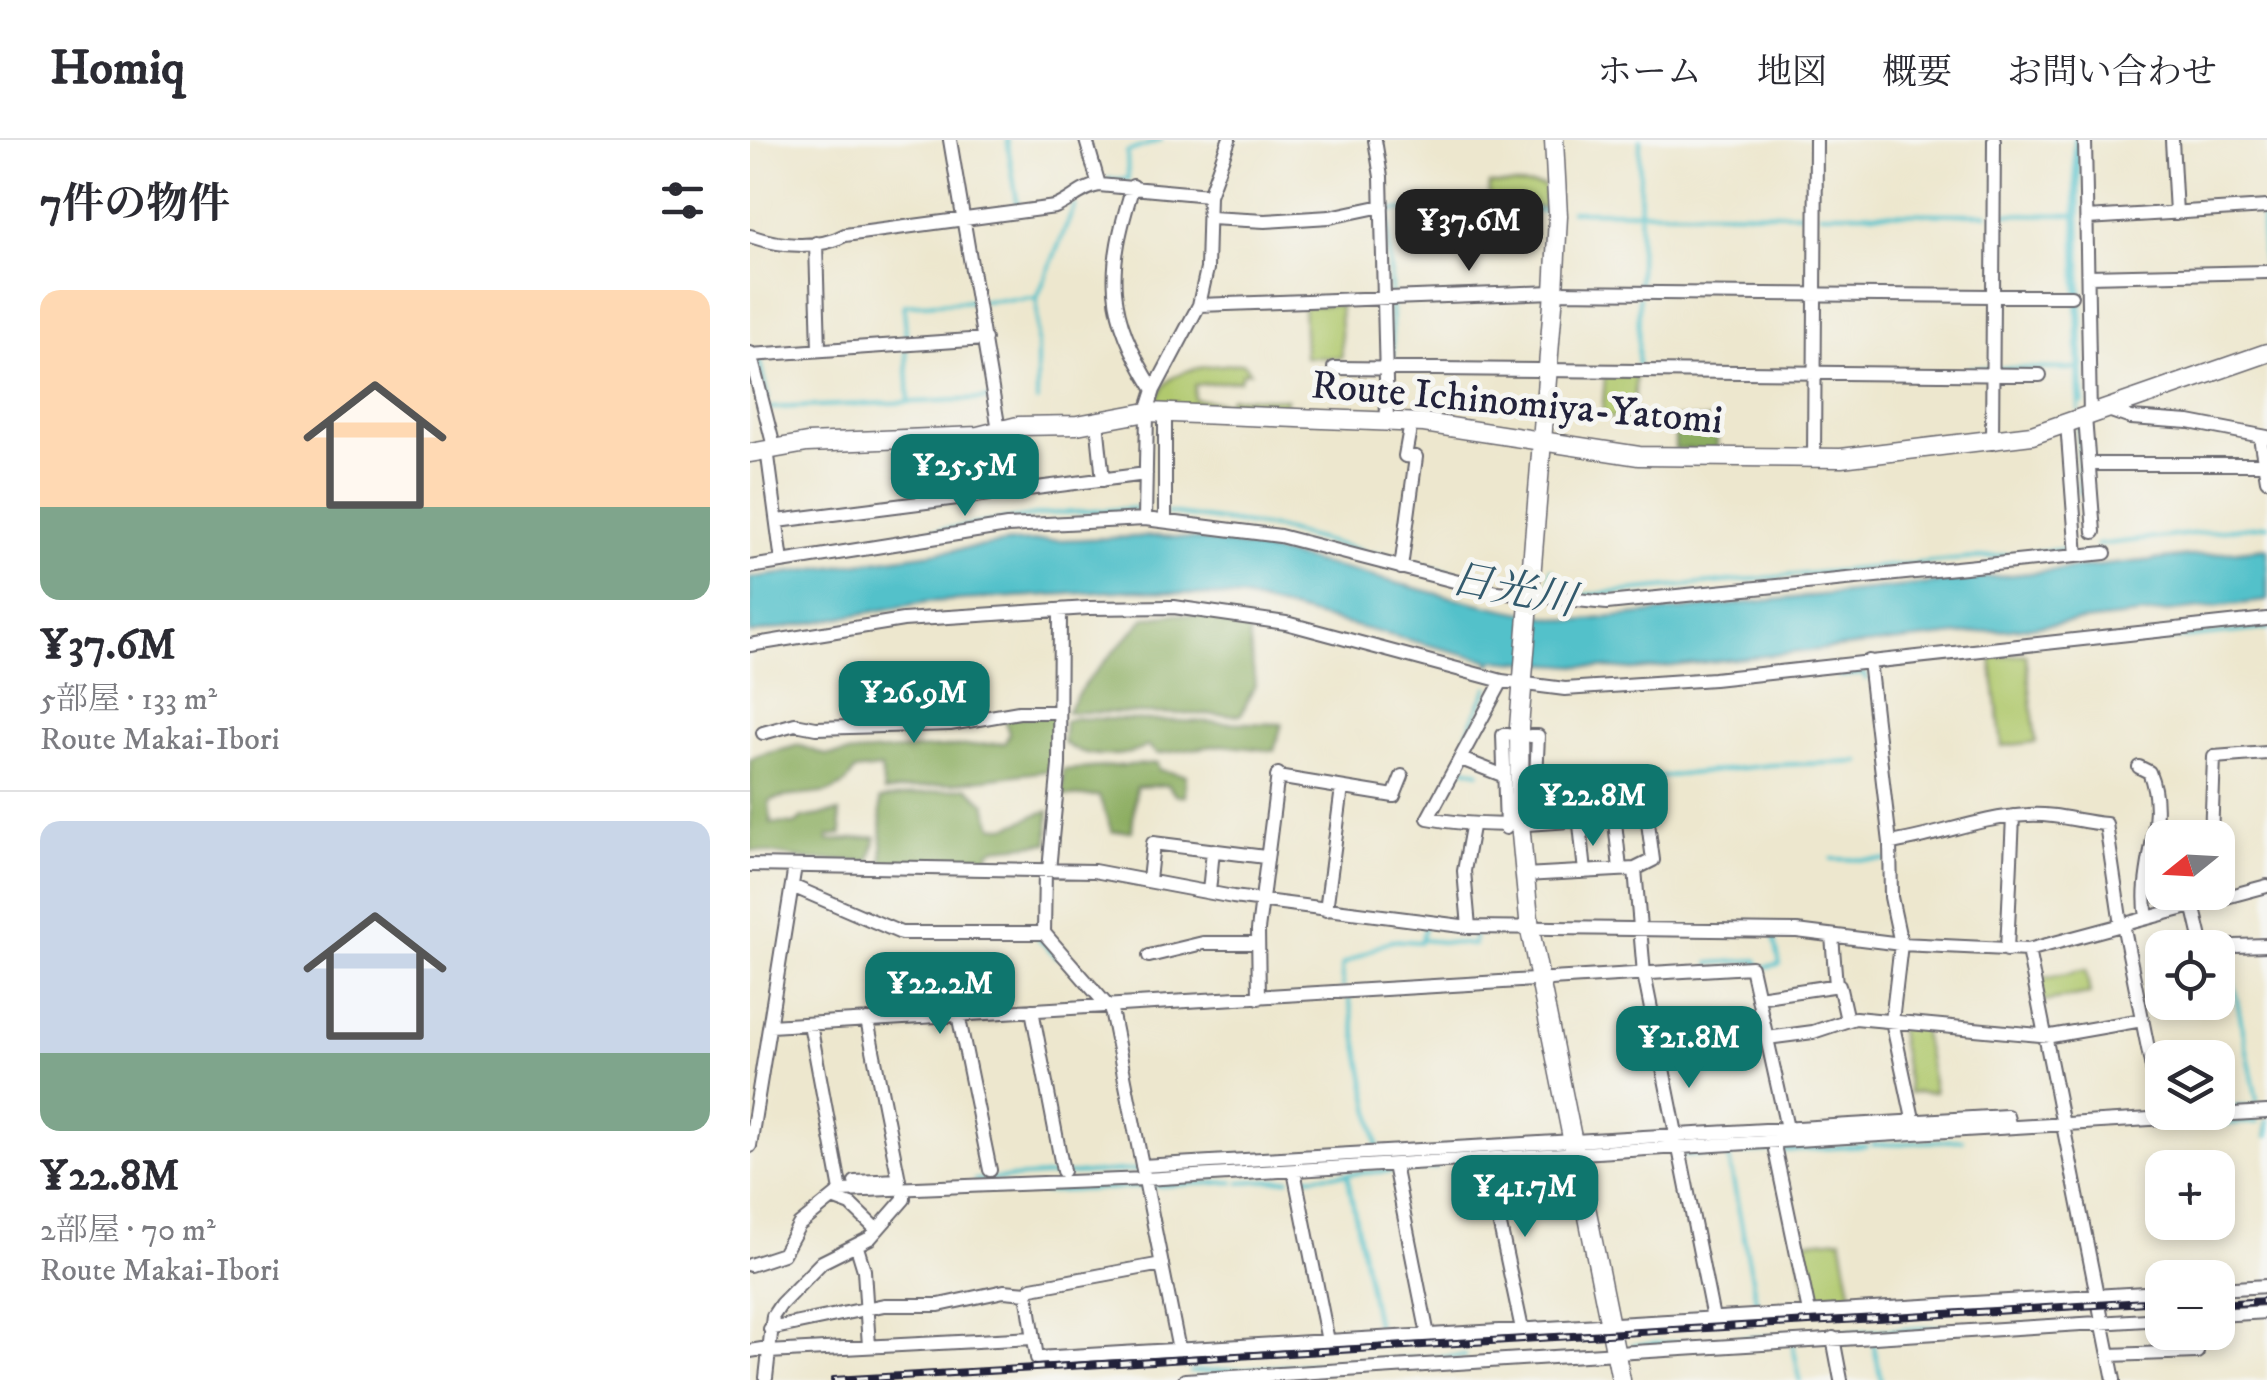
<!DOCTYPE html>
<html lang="ja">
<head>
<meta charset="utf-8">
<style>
	:root { --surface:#fff; --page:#f2f2f3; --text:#2b2b33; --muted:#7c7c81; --line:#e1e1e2; --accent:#0f766e }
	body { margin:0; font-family:"IM FELL DW Pica","Noto Serif JP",serif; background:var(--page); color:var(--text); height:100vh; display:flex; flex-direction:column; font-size:38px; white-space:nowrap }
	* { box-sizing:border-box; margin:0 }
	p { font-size:32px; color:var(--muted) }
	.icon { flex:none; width:55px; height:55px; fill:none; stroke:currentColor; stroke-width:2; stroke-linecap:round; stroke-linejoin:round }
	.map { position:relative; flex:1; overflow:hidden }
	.sheet { display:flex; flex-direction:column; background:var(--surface); width:750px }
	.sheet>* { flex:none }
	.needle { width:65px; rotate:252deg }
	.tools { position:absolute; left:1395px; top:680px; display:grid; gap:20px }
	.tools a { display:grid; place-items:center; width:90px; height:90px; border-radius:20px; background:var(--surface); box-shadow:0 5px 15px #0003; font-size:50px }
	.price { position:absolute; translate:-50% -85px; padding:0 22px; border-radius:20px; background:var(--accent); color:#fff; font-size:32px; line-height:65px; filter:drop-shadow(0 2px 5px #0008) }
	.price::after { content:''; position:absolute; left:50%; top:60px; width:30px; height:22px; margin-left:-15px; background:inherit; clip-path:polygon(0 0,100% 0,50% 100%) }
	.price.active { background:#222; color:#fff }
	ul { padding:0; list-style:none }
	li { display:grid; align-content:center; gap:20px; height:530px; padding:0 40px }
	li+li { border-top:2px solid var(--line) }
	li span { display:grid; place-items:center; height:310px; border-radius:20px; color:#555 }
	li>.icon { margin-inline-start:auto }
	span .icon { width:180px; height:180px; fill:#fffc; stroke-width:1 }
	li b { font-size:42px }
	h2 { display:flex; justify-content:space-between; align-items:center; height:120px; padding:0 40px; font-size:42px }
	header { display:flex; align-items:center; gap:60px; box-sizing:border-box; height:140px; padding:0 50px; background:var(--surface); border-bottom:2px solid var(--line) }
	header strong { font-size:48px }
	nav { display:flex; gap:55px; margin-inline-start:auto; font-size:35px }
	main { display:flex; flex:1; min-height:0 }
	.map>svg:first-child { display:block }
	.green { fill:#b1c96e; stroke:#6a7654; stroke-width:2.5 }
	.forest { fill:#8cad61; stroke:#57684e; stroke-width:2.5 }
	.water { fill:#53c1ca; stroke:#3a7282; stroke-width:2.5 }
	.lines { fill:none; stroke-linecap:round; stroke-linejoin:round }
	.stream { stroke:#53c1ca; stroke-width:4 }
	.minor-casing { stroke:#69676e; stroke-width:16 }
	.secondary-casing { stroke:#69676e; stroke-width:21 }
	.minor { stroke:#fff; stroke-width:12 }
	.secondary { stroke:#fff; stroke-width:18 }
	.rail-casing { stroke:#22223b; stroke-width:8 }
	.rail { stroke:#f6f6f2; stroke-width:4; stroke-dasharray:11; stroke-linecap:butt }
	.labels { text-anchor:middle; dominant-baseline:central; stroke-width:10; stroke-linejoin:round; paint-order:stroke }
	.street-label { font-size:40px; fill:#22223b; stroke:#f6f6f2 }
	.water-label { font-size:42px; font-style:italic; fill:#335a6d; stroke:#f6f6f2 }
</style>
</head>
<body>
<header>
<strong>Homiq</strong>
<nav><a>ホーム</a><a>地図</a><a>概要</a><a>お問い合わせ</a></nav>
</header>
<main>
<section class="sheet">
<h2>7件の物件<svg class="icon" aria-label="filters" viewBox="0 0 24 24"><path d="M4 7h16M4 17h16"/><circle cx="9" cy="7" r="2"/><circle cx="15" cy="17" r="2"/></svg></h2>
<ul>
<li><span style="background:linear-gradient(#ffd9b3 70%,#7fa58c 0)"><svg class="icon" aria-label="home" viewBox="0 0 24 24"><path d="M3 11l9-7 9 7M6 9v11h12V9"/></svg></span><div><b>¥37.6M</b><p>5部屋 · 133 m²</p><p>Route Makai-Ibori</p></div></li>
<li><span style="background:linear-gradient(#c9d6e8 75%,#7fa58c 0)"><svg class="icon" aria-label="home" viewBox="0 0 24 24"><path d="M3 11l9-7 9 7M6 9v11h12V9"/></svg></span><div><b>¥22.8M</b><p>2部屋 · 70 m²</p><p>Route Makai-Ibori</p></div></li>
</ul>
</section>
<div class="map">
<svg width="1517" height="1240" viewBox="0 0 1517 1240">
	<rect width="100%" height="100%" fill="#f6f6f2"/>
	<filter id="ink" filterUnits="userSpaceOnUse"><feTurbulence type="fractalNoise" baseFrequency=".01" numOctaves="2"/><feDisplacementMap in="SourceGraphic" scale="20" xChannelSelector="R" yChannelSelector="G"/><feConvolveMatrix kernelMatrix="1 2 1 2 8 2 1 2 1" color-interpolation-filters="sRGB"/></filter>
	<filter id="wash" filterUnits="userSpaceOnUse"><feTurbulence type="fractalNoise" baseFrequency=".0048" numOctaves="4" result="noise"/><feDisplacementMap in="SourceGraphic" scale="40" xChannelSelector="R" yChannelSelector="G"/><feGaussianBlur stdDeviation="2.25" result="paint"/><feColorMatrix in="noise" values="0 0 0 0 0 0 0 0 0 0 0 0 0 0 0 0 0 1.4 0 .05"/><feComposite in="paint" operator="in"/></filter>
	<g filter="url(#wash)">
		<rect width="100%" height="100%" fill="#ede7ce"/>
		<!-- green -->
		<path class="green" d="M 739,44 L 794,46 L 795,67 L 739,67 Z
			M 590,165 L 592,218 L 555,217 L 553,166 Z
			M 493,223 L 500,232 L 492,233 L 490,240 L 445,245 L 444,259 L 477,263 L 480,257 L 537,259 L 533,272 L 406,267 C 411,224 459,227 493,223 Z
			M 855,235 L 886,235 L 883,280 L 852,277 Z
			M 1276,514 L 1286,602 L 1252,606 L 1241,518 Z
			M 1336,830 L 1340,854 L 1293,862 L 1289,839 Z
			M 1148,885 L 1172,887 L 1185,952 L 1159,953 Z
			M 1091,1098 L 1104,1166 L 1065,1168 L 1060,1164 L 1047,1102 Z"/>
		<!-- forest -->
		<path class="forest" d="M 925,278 L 967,280 L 967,309 L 925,309 Z
			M 424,474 L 497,479 L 505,545 L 491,575 L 316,572 L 336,542 L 395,478 Z
			M 306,574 L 305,630 L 134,652 L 131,628 L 104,631 C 90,664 48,649 19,661 L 21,683 L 45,684 L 52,678 L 89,672 L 92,694 L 78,696 L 78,701 L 126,697 L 120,722 L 61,720 L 0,710 L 0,620 C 14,611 31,612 48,605 L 76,615 L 255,603 L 259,594 L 254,578 Z
			M 325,578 L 532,584 L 524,611 L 472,605 L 407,614 L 398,606 C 375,619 333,619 313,602 L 315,581 Z
			M 407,623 L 409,630 L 436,635 L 435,656 L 425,655 L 418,645 L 386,647 L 382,691 L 362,692 L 349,656 L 313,656 L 313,630 Z
			M 217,647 L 235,663 L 243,686 C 266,691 277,674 299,671 L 298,703 L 246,708 L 239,712 L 238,724 L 133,723 L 130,659 Z"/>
		<!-- water -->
		<path class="water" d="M 408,396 C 552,405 684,464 826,481 L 1517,408 L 1517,461 L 885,530 L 745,520 L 740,525 L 738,520 L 494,458 L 386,450 L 176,462 L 0,494 L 0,438 L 262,402 Z"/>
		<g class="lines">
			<!-- stream -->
			<path class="stream" d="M 257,0 L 268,67
				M 1324,0 L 1329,270
				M 1328,0 L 1333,263
				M 359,39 L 378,39 L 377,12 L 411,0
				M 821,71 L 1061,73
				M 1070,73 L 1237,74
				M 1248,74 L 1326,75
				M 1512,74 L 1513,121
				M 889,148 L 890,0
				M 641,153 L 638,70 L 794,71
				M 231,161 L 287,158
				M 641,163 L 643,223
				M 156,198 L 154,165 L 222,161
				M 156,211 L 159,261
				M 9,219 L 18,259
				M 888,226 L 889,157
				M 1220,228 L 1237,228
				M 1247,228 L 1327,229
				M 287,261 L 287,158 L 325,65
				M 20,268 L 238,259
				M 1329,288 L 1330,353
				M 418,373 L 525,388 L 613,411
				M 1347,405 L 1517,385
				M 622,413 L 646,419
				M 35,414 L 294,374 L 390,368
				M 655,422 L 702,434
				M 801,453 L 802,429
				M 836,455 L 1318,409
				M 1373,504 L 1517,489
				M 1089,532 L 1089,536 L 1114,534 L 1116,539
				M 717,593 L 738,547
				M 711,627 L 729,632
				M 789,644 L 825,646 L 1021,625 L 1110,622
				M 1082,719 L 1136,720
				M 289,799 L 307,817
				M 673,800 L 724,805 L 724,796
				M 1477,811 L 1507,960
				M 960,823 L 1007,820 L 1009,828 L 1030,824 L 1024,796
				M 593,846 L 592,825 L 641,800 L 670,802 L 675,786
				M 355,850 L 366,860
				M 599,857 L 628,1008
				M 1510,966 L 1517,965
				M 1468,968 L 1506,966
				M 1517,981 L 1517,996
				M 1417,987 L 1508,982
				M 1123,1005 L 1212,1000
				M 1030,1011 L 1117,1006
				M 978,1014 L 1008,1170
				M 933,1016 L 1022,1011
				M 651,1031 L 686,1028
				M 597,1034 L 628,1193
				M 551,1037 L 641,1031
				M 225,1040 L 388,1030
				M 490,1042 L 539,1039
				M 404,1046 L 484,1042
				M 290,1052 L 391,1047
				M 1123,1201 L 1131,1240
				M 883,1205 L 1208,1186
				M 1043,1205 L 1050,1240
				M 440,1232 L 715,1216"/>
		</g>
	</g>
	<g filter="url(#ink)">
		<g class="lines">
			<!-- minor casing -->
			<g class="minor-casing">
				<path id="minor" d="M 200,0 L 249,290
					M 336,0 L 349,45
					M 625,0 L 631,37 L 637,281
					M 1335,0 L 1340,276
					M 1422,0 L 1426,73
					M 383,46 C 356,133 355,171 404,250
					M 460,78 L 515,81 L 580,77 L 632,66
					M 1337,78 L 1517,67
					M 0,96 C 29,106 68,110 95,95 L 305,67 C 322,60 331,48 349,45 L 459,55
					M 66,103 L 69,210
					M 1338,136 L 1517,132
					M 449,165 L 804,152 L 1243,156 L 1244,0
					M 0,213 L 24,307
					M 0,215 L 235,199
					M 584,228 L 1290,235
					M 1358,270 L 1381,278 L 1439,282 L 1517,297
					M 1335,277 L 1344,392
					M 347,281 L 353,340
					M 1317,283 L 1327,416
					M 1510,297 L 1517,340
					M 1242,303 L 1243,156 L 1321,156
					M 17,309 L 32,422
					M 1064,319 L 1066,0
					M 1339,324 L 1517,324
					M 395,379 L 397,272 L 404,250 L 449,165 L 457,129 L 459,55 L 479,0
					M 415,380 L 415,274
					M 28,381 L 396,334
					M 0,427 L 257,386 L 395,379 L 530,396 L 747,452 L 857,463 L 1355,413
					M 651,428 L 666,317 L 655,316 L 661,283
					M 0,505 L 153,480 L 338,468 L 424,467 L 536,483 L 752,541 L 815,549 L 964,539 L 1517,479
					M 1119,521 L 1140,703 L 1141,757 L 1151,804 L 1142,881 L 1165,988
					M 752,541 L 678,678 C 730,688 775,685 828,680
					M 13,593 L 45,584 L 66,588 L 200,584 L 269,572 L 308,572
					M 780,596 L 788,596 L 784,682
					M 711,619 L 752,635
					M 1389,627 L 1399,632 C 1419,680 1388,728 1397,777
					M 527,637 L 644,656 L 652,636
					M 861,644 L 870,729
					M 756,688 L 753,595 L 758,595
					M 1461,698 L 1464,617 L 1517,613
					M 1140,703 C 1188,696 1230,677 1278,675 C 1305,673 1330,682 1356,684 L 1371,785
					M 0,725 L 344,731 L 483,757 L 719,787 L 1047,791 L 1151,804 L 1278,810 L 1517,746
					M 885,729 L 894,834 L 963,1178
					M 295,730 L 294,793 L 361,870 L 429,1210
					M 299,730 L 309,625 L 310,470
					M 774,735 L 885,729 L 903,720 L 896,668 L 829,675 L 835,732
					M 399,740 L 403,703 L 515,717
					M 42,746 L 151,793 L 294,793
					M 459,752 L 463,710
					M 1443,764 L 1453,807 L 1517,805
					M 576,770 L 592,648
					M 1373,784 L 1412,978
					M 719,787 L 714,731 L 722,687
					M 1082,796 L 1086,845
					M 1257,810 L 1263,676
					M 1278,810 L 1364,1240
					M 399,816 L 453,803 L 508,803
					M 1008,857 L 1089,845 L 1097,880
					M 509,858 L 508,790 L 528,634
					M 282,870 L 313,1031
					M 208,874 L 240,1030
					M 60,884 L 91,1051
					M 20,886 L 1001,827 L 1037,988
					M 1017,898 L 1063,892 L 1105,878 L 1301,896 L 1392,880
					M 1026,993 L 1025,1010 L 1059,1172
					M 0,1006 L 45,726
					M 736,1020 L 772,1189
					M 644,1025 L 678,1195
					M 392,1026 L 1257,976 L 1260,987
					M 544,1031 L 578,1201
					M 105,1042 L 149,1040 L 117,880
					M 85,1059 L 101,1065 L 127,1090
					M 107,1107 L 114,1130 L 119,1206
					M 0,1125 L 33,1114 L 49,1085 L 91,1051 L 395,1039 L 1517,972
					M 1468,1149 L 1517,1146
					M 277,1153 L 282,1148 L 412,1124
					M 1468,1175 L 1517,1172
					M 20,1189 L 134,1165 L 189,1165 L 254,1151 L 277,1153 L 287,1218 L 1412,1152
					M 1083,1198 L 1091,1240
					M 0,1211 L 18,1208
					M 18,1212 L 282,1198
					M 1359,1215 L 1447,1212
					M 16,1238 L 23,1176 L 31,1164 L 72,1122 L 120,1098 L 154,1059 L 154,1049
					M 435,1240 L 1412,1179"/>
			</g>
			<!-- secondary casing -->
			<g class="secondary-casing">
				<path id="secondary" d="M 804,0 L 808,76 L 804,152 L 769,587 L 770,683 L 780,790 L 871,1240
					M 0,313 L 57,303 L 228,296 L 268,286 L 327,285 L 397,272 L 674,283 L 889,316 L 1091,318 L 1282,295 L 1517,213"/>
			</g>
			<!-- minor -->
			<use href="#minor" class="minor"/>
			<!-- secondary -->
			<use href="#secondary" class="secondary"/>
			<!-- rail casing -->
			<g class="rail-casing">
				<path id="rail" d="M 1468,1164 L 1517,1161
					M 84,1240 L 1412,1161"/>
			</g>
			<!-- rail -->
			<use href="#rail" class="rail"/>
		</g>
	</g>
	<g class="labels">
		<!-- street labels -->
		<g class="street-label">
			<text transform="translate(767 264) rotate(5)">Route Ichinomiya-Yatomi</text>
		</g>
		<!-- water labels -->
		<g class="water-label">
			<text transform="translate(763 451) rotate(11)">日光川</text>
		</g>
	</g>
</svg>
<div class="tools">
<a><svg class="needle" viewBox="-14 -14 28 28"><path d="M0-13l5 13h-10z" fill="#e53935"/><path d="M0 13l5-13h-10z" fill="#7c7c81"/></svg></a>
<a><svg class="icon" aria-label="locate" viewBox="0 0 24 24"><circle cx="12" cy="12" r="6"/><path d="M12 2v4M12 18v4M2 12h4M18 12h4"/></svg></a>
<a><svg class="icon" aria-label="layers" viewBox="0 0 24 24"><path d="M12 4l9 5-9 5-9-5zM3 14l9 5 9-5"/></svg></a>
<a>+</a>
<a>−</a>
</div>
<b class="price active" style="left:719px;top:134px">¥37.6M</b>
<b class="price" style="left:215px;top:379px">¥25.5M</b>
<b class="price" style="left:164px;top:606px">¥26.9M</b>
<b class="price" style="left:843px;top:709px">¥22.8M</b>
<b class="price" style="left:190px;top:897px">¥22.2M</b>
<b class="price" style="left:939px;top:951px">¥21.8M</b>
<b class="price" style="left:775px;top:1100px">¥41.7M</b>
</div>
</main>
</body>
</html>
